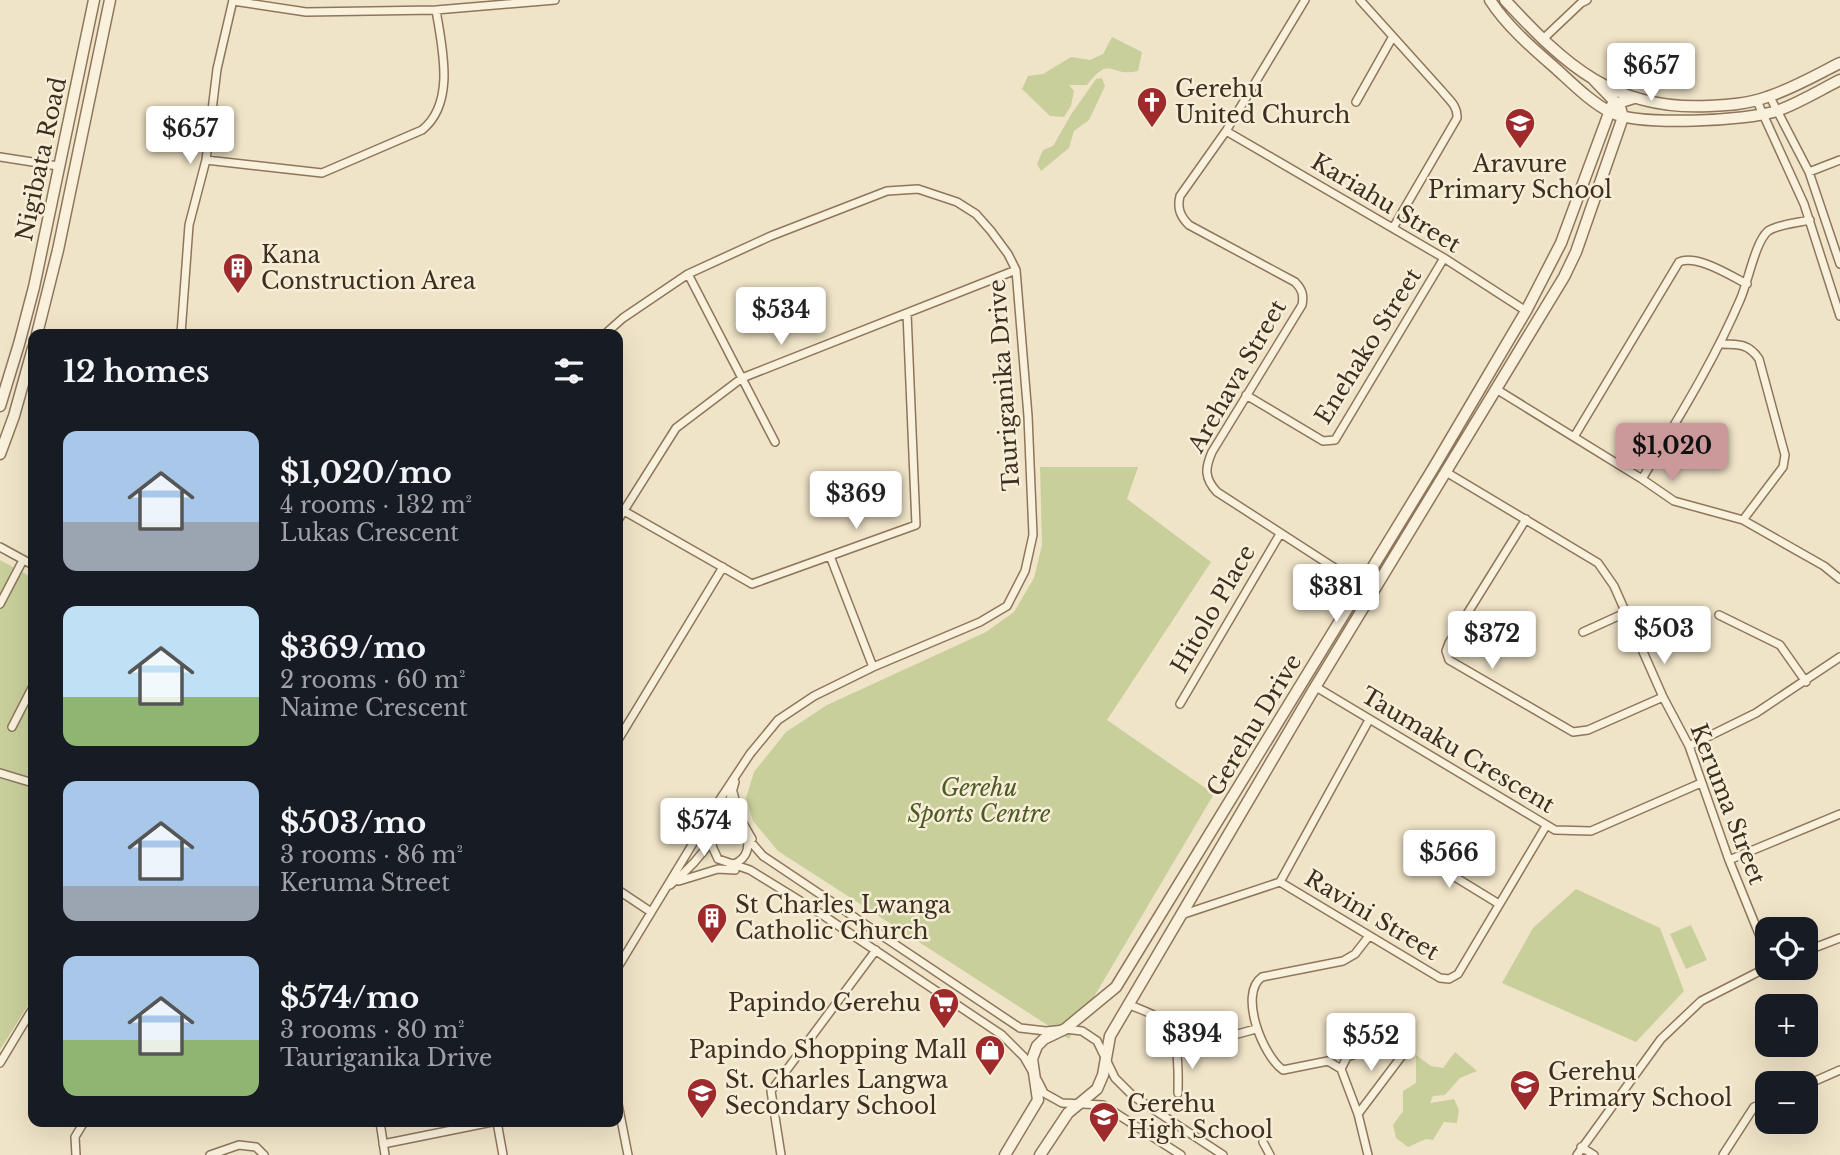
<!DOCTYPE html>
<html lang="en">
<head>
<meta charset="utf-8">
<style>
	:root { --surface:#171b24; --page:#242831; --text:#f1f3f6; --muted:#9ea1a6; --accent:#cc999b }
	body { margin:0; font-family:"Libre Baskerville",serif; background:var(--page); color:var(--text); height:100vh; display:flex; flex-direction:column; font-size:26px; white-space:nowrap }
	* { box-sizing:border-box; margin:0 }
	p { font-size:23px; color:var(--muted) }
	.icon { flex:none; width:38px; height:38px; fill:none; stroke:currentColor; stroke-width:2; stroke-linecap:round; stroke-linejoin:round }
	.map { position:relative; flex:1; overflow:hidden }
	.drawer { position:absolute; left:28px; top:329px; width:595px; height:798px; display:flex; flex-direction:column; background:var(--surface); border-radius:14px; box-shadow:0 7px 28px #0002 }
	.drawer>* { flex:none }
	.buttons { position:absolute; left:1755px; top:917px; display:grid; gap:14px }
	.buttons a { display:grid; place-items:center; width:63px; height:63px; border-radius:14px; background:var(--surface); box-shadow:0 7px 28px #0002; font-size:35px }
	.price { position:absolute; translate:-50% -60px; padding:0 16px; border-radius:7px; background:#fff; color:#222; font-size:23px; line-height:46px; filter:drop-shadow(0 2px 4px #0008) }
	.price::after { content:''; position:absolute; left:50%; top:42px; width:21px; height:16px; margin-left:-10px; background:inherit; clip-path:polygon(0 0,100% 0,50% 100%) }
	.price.active { background:var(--accent); color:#111 }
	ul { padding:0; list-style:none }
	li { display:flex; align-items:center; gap:21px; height:175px; padding:0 35px }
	li span { display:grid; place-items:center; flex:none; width:196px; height:140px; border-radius:14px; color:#555 }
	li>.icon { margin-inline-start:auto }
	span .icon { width:84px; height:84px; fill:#fffc; stroke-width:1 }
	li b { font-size:30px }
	h2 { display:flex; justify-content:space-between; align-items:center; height:84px; padding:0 35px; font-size:30px }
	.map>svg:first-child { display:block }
	.green { fill:#c9cf9b }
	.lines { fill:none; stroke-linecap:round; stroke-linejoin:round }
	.minor-casing { stroke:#8d765c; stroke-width:10 }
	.tertiary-casing { stroke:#8d765c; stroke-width:13 }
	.minor { stroke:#faf1dc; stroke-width:7 }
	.tertiary { stroke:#faf1dc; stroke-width:10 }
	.labels { text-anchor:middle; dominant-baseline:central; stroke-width:5; stroke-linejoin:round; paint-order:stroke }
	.poi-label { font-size:23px; fill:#3d2e20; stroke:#f7eed8; text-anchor:start }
	.street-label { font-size:23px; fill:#3d2e20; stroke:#f7eed8 }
	.park-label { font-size:23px; font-style:italic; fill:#4d5a26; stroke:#f7eed8 }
</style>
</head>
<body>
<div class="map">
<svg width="1840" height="1155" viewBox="0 0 1840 1155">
	<rect width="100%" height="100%" fill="#f0e4c8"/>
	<!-- green -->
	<path class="green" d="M 1112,37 L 1142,52 L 1138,71 C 1109,78 1112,53 1087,85 L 1069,85 L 1074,91 L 1071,106 L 1064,117 L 1050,116 L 1022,89 L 1028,76 L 1043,74 L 1071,57 L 1090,60 L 1103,54 Z
		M 1102,78 L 1105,86 L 1089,120 L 1074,131 L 1069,148 L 1041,171 L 1037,164 L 1043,150 L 1053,146 L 1072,113 L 1096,79 Z
		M 1040,467 L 1138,467 L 1127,499 L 1211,562 L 1107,720 L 1214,794 L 1069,1039 L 778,851 L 753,821 L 746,798 L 754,772 L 786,732 L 827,705 L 986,632 L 1014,612 L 1034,578 L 1042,545 Z
		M 0,560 L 33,578 L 33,997 L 0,1050 Z
		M 1576,889 L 1660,928 L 1684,991 L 1636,1042 L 1502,983 L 1533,928 Z
		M 1691,925 L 1707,960 L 1686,969 L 1670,934 Z
		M 1455,1052 L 1477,1071 L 1460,1078 L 1445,1095 L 1433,1096 L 1430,1103 L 1454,1099 L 1459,1110 L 1457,1123 L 1444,1122 L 1433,1140 L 1426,1139 L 1408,1147 L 1396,1138 L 1393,1125 L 1403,1111 L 1403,1091 L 1416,1083 L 1416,1055 L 1431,1066 L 1443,1068 Z"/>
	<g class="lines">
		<!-- minor casing -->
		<g class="minor-casing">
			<path id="minor" d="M 1305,0 L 1226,131 L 1180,196 C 1177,208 1180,216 1189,225 L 1295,282 C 1302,289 1304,295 1302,305 L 1212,452 C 1205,468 1204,478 1217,492 L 1361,585
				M 1360,0 L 1442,91 C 1449,100 1458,106 1457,118 L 1393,228
				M 233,1 L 306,12 L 436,10 L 555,0
				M 1542,40 L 1581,3 L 1587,0
				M 1770,97 L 1809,172 L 1840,264
				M 1757,101 L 1804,204 L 1840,316
				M 1356,102 L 1392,38
				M 1226,131 L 1444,258 L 1526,311
				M 0,157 L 58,166
				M 206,160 L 322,173 L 422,130 C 456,103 442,47 436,10
				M 1809,172 L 1840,160
				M 688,274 L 775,442
				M 181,334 L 189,225 L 206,160 L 217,69 L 233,0
				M 605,334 L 623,318 L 688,274 L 771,236 L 887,191 L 918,189 L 957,202 L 976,214 L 991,231 L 1008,254 L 1016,270 L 1028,416 L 1033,535 L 1025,571 L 1007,606 L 980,622 L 873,667 L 814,696 L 778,720 L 750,754 L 715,807 L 618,967
				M 1722,344 C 1739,344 1749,344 1759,359 L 1785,455 L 1783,467 L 1743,520
				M 1496,389 L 1642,479 L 1674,501 L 1743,520 L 1824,566 L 1840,579
				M 1246,395 L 1323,441 L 1335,440 L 1444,258
				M 1574,437 L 1679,262 C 1697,254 1731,276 1747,284
				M 1446,472 L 1598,563 L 1614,586 L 1663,697 L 1689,746 L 1729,860 L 1768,956
				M 1642,479 C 1677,420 1713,363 1740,300 C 1748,283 1755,242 1768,231 C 1779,224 1797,223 1810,220
				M 624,511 L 752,584 L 916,525 L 907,313
				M 1526,519 L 1449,643 L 1446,651 L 1449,660 L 1573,732 L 1588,730 L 1663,697
				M 618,520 L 676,428 L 742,378 L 1016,270
				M 0,547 L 33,565
				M 830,556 L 873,667
				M 0,604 L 23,560
				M 1719,615 L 1780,645 L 1806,682
				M 1583,632 L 1625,613
				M 1316,687 L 1555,830 L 1591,831 L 1701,783
				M 1180,704 L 1280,534
				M 1369,720 L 1280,882 L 1440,978 L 1449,979 L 1458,974 L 1546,826
				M 12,727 L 33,686
				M 618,740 L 723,567
				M 1689,746 L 1756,713 L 1840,657
				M 0,773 L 33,783
				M 733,792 L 740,818 L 752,839
				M 714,836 L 729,829 L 743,833 L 763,856 L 1020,1028 L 1046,1031 L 1065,1029 L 1082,1031 L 1097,1041 L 1115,1078 L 1133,1096 L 1223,1155
				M 714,836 L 712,846 L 718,859 L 750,870 L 815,910 L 1002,1035 L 1024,1057 L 1032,1071
				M 1414,852 L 1499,904
				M 1729,860 L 1840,814
				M 730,865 C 744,862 750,851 747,838
				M 679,881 L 718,869 L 735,870
				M 670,885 C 707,855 723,827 735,782
				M 618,890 L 651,912
				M 1184,914 L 1280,882
				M 1806,951 L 1840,938
				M 1130,1005 C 1139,1009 1152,1013 1160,1019 C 1181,1038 1178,1068 1178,1093
				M 1178,1050 L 1256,1029
				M 0,1063 L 33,1008
				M 1341,1069 L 1347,1057 L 1396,1040 L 1402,1040 L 1407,1049 L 1358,1114
				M 1038,1081 L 1044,1093 L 1062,1103 L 1103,1105 L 1181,1155
				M 1806,1085 L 1840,1070
				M 618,1104 L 628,1155
				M 380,1122 L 385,1155
				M 497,1122 L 503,1155
				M 1263,1142 L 1270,1155
				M 383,1144 L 492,1122
				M 1581,1147 L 1594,1155
				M 76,1155 L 75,1137 L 84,1122
				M 210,1155 L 239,1145 L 256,1147 L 264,1155
				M 781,1155 L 771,1091 L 876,950
				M 1368,1155 L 1358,1114 L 1341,1069 L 1328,1061 L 1283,1070 C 1263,1056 1238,994 1262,977 L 1343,961 L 1355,954 L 1369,936
				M 1577,1155 L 1661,1039 L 1701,1001 L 1768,967
				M 1723,1155 L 1754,1107 L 1768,1101"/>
		</g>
		<!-- tertiary casing -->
		<g class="tertiary-casing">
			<path id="tertiary" d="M 1490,0 C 1506,25 1531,47 1553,66 C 1571,82 1590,102 1612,113 C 1642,126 1745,121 1777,111 C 1799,103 1820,90 1840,80
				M 1505,0 C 1565,65 1614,111 1709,106 C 1729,105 1748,104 1767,97 C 1792,89 1816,75 1840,63
				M 37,334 L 58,250 L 110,0
				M 0,406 L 19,344 L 34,287 L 94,0
				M 0,454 L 14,416 L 33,348
				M 1005,1155 L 1038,1100 L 1032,1059 L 1037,1046 L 1044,1039 L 1065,1029 L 1116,987 L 1434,467 L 1526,311 L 1561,243 L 1612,105 L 1634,98
				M 1040,1155 L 1068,1113 L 1097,1089 L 1103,1075 L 1110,1036 L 1311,694 L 1564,277 L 1576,252 L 1623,117 L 1620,107 L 1594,80"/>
		</g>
		<!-- minor -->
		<use href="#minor" class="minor"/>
		<!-- tertiary -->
		<use href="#tertiary" class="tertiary"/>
	</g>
	<!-- icons -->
	<defs>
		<g id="church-pin" transform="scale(1.575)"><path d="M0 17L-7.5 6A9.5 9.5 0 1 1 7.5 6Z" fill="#9e2a2b" stroke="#f7eed8"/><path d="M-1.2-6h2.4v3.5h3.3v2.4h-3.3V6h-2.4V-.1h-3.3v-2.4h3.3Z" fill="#fff"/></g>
		<g id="school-pin" transform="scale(1.575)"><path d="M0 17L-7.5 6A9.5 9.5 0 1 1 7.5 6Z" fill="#9e2a2b" stroke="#f7eed8"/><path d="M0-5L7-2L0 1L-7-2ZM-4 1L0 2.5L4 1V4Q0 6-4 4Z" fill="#fff"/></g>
		<g id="building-pin" transform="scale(1.575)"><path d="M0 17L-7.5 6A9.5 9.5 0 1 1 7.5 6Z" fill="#9e2a2b" stroke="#f7eed8"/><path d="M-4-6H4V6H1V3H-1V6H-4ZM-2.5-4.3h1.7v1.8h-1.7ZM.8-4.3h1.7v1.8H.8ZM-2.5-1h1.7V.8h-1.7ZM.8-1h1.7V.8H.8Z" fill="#fff"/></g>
		<g id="supermarket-pin" transform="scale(1.575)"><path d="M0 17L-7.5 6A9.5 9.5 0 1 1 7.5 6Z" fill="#9e2a2b" stroke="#f7eed8"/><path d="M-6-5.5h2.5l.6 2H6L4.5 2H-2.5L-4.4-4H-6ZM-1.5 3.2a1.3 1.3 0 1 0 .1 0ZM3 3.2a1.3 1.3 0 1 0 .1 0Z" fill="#fff"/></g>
		<g id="shop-pin" transform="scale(1.575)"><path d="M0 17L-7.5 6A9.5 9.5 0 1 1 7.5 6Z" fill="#9e2a2b" stroke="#f7eed8"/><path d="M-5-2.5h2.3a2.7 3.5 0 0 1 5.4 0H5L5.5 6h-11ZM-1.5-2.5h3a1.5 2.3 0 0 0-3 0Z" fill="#fff"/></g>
	</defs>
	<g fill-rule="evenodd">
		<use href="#church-pin" x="1152" y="102"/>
		<use href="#school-pin" x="1520" y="123"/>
		<use href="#building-pin" x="238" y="268"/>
		<use href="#building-pin" x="712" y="918"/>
		<use href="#supermarket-pin" x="944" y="1003"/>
		<use href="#shop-pin" x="990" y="1050"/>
		<use href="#school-pin" x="1525" y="1085"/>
		<use href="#school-pin" x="702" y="1093"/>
		<use href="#school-pin" x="1104" y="1117"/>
	</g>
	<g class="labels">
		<!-- poi labels -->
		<g class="poi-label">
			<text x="1175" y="89">Gerehu<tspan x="1175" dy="26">United Church</tspan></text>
			<text x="1520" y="164" text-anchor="middle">Aravure<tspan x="1520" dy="26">Primary School</tspan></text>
			<text x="261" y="255">Kana<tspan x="261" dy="26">Construction Area</tspan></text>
			<text x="735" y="905">St Charles Lwanga<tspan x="735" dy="26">Catholic Church</tspan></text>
			<text x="921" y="1003" text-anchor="end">Papindo Gerehu</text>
			<text x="967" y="1050" text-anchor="end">Papindo Shopping Mall</text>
			<text x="1548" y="1072">Gerehu<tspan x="1548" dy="26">Primary School</tspan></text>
			<text x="725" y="1080">St. Charles Langwa<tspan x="725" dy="26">Secondary School</tspan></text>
			<text x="1127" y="1104">Gerehu<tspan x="1127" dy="26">High School</tspan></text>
		</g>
		<!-- street labels -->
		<g class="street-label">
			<text transform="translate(41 159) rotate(-78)">Nigibata Road</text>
			<text transform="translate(1386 203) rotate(31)">Kariahu Street</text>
			<text transform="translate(1368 346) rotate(-58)">Enehako Street</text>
			<text transform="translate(1237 376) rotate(-60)">Arehava Street</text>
			<text transform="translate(1004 385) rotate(-94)">Tauriganika Drive</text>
			<text transform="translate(1213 609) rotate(-60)">Hitolo Place</text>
			<text transform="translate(1254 725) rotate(-59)">Gerehu Drive</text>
			<text transform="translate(1458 750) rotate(31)">Taumaku Crescent</text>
			<text transform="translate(1728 804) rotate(69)">Keruma Street</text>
			<text transform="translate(1372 915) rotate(31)">Ravini Street</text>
		</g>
		<!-- park labels -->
		<g class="park-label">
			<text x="979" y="788">Gerehu<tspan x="979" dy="26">Sports Centre</tspan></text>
		</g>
	</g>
</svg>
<div class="buttons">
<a><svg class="icon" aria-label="locate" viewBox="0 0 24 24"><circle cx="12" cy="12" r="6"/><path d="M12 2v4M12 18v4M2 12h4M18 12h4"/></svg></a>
<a>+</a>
<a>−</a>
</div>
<b class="price" style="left:1651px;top:103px">$657</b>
<b class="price" style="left:190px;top:166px">$657</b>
<b class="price" style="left:781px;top:347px">$534</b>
<b class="price active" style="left:1672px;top:483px">$1,020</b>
<b class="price" style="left:856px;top:531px">$369</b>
<b class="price" style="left:1336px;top:624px">$381</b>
<b class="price" style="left:1664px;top:666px">$503</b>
<b class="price" style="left:1492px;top:671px">$372</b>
<b class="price" style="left:704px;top:858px">$574</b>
<b class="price" style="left:1449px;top:890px">$566</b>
<b class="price" style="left:1192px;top:1071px">$394</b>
<b class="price" style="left:1371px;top:1073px">$552</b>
<section class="drawer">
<h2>12 homes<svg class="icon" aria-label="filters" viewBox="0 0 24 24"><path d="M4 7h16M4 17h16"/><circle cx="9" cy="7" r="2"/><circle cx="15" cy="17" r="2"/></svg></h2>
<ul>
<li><span style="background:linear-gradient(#a9c7e8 65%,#9aa5b1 0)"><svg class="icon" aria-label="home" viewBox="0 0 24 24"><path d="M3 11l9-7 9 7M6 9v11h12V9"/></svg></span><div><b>$1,020/mo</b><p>4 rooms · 132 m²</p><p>Lukas Crescent</p></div></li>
<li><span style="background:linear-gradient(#bfe0f5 65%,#8fb573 0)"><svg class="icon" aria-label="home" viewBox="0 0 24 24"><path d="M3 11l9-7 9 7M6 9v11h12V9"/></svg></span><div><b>$369/mo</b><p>2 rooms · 60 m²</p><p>Naime Crescent</p></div></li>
<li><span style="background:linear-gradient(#a9c7e8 75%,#9aa5b1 0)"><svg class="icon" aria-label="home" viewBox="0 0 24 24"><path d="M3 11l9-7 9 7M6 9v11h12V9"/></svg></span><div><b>$503/mo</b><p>3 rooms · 86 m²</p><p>Keruma Street</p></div></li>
<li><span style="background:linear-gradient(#a9c7e8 60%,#8fb573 0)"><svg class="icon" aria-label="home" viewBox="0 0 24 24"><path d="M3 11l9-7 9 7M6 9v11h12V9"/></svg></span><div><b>$574/mo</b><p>3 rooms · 80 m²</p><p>Tauriganika Drive</p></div></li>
</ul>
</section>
</div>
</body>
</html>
